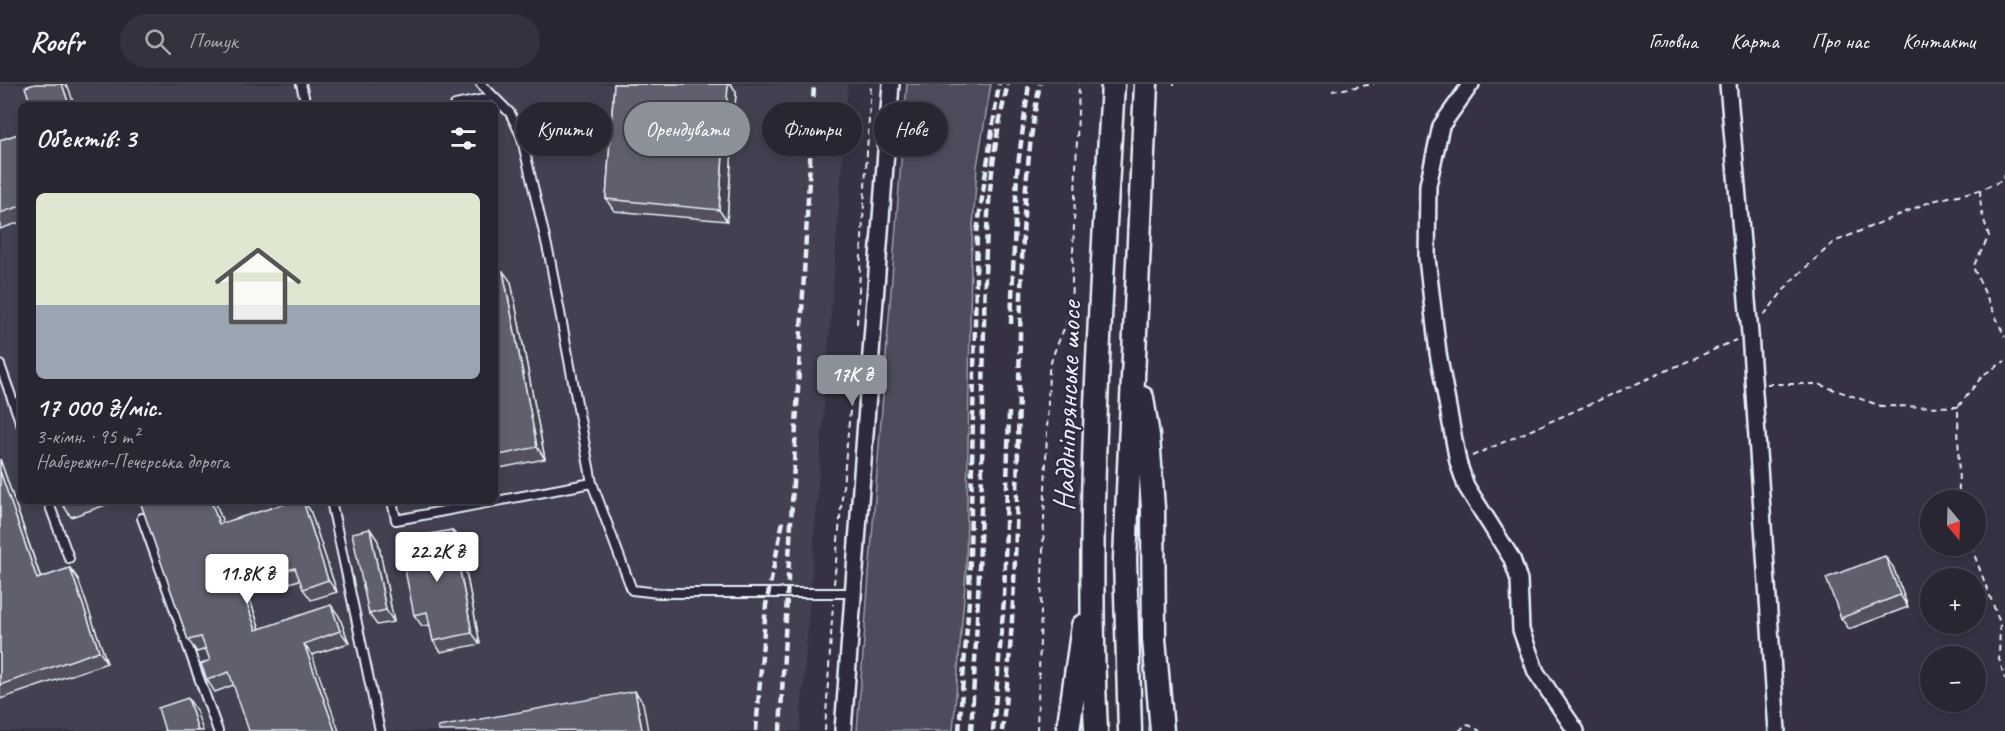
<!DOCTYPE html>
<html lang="uk">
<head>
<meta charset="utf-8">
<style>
	:root { --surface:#282633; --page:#34323f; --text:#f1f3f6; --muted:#a5a5ac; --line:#44434e; --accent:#8c9099 }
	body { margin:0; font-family:Caveat,sans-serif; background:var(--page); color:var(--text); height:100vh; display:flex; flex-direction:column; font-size:22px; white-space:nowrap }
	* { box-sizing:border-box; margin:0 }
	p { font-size:20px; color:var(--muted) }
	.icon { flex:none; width:33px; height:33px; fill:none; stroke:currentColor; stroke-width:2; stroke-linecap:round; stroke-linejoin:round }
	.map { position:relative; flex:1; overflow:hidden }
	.sheet { position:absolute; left:18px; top:18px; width:480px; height:402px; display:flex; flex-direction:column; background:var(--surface); border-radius:9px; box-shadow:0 3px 9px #0003,0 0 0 2px var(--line) }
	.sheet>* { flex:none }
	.top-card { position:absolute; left:516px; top:18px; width:570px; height:54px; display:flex; gap:12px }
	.needle { width:39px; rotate:161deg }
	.buttons { position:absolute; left:1920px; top:406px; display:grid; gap:12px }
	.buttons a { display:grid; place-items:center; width:66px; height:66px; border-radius:50%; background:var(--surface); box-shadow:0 3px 9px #0003,0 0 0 2px var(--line); font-size:30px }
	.price { position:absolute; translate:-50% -51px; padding:0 14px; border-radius:6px; background:#fff; color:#222; font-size:20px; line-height:39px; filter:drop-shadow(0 2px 3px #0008) }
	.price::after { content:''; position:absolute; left:50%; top:36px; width:18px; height:14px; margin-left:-9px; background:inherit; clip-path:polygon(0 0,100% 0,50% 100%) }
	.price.selected { background:var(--accent); color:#fff }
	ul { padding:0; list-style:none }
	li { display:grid; align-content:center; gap:12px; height:318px; padding:0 18px }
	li+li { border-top:2px solid var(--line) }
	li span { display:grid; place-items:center; height:186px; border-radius:9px; color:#555 }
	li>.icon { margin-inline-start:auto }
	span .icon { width:108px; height:108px; fill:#fffc; stroke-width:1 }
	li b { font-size:26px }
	h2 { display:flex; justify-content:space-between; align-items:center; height:72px; padding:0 18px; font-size:26px }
	.tag { padding:0 21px; border-radius:27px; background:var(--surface); box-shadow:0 3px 9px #0003,0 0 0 2px var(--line); font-size:21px; line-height:54px }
	.tag.selected { background:var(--accent); color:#fff }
	header { display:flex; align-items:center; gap:36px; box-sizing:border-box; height:84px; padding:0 30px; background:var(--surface); border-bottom:2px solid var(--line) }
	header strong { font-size:28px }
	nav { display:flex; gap:33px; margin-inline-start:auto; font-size:21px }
	.search { width:420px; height:54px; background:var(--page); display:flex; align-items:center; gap:15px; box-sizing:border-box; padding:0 21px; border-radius:33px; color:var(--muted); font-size:22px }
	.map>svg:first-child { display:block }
	.built { fill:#433f51; fill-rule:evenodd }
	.green { fill:#4d4b5c; stroke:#9a9eaa; stroke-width:1.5 }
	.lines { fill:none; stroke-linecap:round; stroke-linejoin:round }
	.lane-casing { stroke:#e8f1f8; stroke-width:12 }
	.street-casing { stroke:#e8f1f8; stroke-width:20 }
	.primary-casing { stroke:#e8f1f8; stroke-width:27 }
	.path { stroke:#e8f1f8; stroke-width:2; stroke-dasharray:6 4.5; stroke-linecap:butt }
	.lane { stroke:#2f2a3d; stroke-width:8 }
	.street { stroke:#2f2a3d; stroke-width:15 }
	.primary { stroke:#2f2a3d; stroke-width:22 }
	.rail { stroke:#e8f1f8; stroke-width:4.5; stroke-dasharray:9 4.5; stroke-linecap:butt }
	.wall { fill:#53515f; stroke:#e8f1f8; stroke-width:1.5 }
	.shaded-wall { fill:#43424d; stroke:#e8f1f8; stroke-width:1.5 }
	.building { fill:#605e6e; stroke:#e8f1f8; stroke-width:1.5 }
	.labels { text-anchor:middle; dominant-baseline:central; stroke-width:4.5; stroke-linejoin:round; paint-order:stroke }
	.street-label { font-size:30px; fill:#e8f1f8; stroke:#2f2a3d }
</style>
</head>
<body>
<header>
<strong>Roofr</strong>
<div class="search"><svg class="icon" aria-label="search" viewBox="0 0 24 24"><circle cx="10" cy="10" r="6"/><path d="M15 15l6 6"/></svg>Пошук</div>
<nav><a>Головна</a><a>Карта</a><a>Про нас</a><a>Контакти</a></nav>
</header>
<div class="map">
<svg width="2005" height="647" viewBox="0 0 2005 647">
	<rect width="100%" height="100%" fill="#363244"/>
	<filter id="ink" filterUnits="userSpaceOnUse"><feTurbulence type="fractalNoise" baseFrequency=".0167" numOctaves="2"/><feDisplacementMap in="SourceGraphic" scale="12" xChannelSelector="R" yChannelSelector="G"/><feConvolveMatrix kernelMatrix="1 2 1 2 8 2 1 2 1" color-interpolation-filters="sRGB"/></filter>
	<g filter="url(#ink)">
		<!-- built -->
		<path class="built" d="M 0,0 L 848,0 L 800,647 L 0,647 ZM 21,21 L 495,21 L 495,417 L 21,417 Z"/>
		<!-- green -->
		<path class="green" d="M 907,0 L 991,0 L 977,82 L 971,174 L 966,488 L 953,647 L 857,647 Z"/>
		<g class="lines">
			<!-- lane casing -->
			<g class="lane-casing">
				<path id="lane" d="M 301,0 L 306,21
					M 481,0 L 510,29 L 521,51 L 550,175 L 592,399 L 632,506 L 659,509 L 853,509
					M 455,21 L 493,13
					M 0,281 L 21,340
					M 48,417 L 69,474
					M 331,417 L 380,647
					M 392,417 L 396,436 L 592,399
					M 142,434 L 218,647"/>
			</g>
			<!-- street casing -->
			<g class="street-casing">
				<path id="street" d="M 1471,0 L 1441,42 L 1428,101 L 1427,174 L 1438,269 L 1458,378 L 1466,402 L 1512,475 L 1519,496 L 1521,546 L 1536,588 L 1576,647
					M 1728,0 L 1750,250 L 1777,647
					M 843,647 L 891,0"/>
			</g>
			<!-- primary casing -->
			<g class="primary-casing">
				<path id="primary" d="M 1142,314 L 1148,352 L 1153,425 L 1154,555 L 1162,647
					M 1068,647 L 1083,542
					M 1096,647 C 1085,431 1101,215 1113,0
					M 1130,647 L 1125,475 L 1146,0"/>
			</g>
			<!-- path -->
			<path class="path" d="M 1174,1 L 1174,0
				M 1332,7 L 1374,0
				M 1980,106 L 1981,126 L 1989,152 L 1973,183 L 2005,253
				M 1764,231 L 1791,197 L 1834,158 L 1932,117 L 1980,106 L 2001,97 L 2005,91
				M 857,240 L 871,0
				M 1767,300 L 1818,300 L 1881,322 L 1958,323
				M 1472,372 L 1736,256
				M 1959,417 L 1958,323 L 1983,291 L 2005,277
				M 1971,462 L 2000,539 L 1999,575 L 2005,595
				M 834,500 L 854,284
				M 825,647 L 833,520
				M 1037,647 L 1049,287 C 1053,265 1065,247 1071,225 L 1079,0
				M 1459,647 L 1467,640 L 1480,647"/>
			<!-- lane -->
			<use href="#lane" class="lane"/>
			<!-- street -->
			<use href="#street" class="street"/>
			<!-- primary -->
			<use href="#primary" class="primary"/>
			<!-- rail -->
			<path class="rail" d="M 1011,240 L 1017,88 L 1029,0
				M 756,647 L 766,521 L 783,437
				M 780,647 L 814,0
				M 959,647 L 969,517 L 977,148 L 999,0
				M 971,647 C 978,535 982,424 983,311 C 985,209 982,100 1008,0
				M 993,647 L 1004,516 L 1009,327
				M 1002,647 C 1018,517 1017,384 1020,253 C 1022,169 1023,82 1040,0"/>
		</g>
		<!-- wall -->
		<path class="wall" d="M 614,0 L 731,0 L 736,8 L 727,137 L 614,127 L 606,115 Z
			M 21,49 L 21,138 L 0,145 L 0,56 Z
			M 495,177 L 497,188 L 511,198 L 545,375 L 495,385 Z
			M 0,375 L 41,494 L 70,484 L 78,495 L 107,579 L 0,615 Z
			M 62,417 L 117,417 L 71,433 L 63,421 Z
			M 140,417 L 215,417 L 223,439 L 294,417 L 304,417 L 310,426 L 337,508 L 311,516 L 303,505 L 300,496 L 248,510 L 260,545 L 339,532 L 349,559 L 312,571 L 215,608 L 207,596 L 210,576 L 206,565 L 197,568 L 188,556 Z
			M 370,445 L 378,457 L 394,538 L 377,541 L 369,530 Z
			M 452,446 L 460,457 L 480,560 L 441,568 L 433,557 L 430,541 L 422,542 L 414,531 Z
			M 1893,483 L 1908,523 L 1849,545 L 1841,534 Z"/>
		<!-- shaded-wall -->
		<path class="shaded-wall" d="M 62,0 L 65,0 L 69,5 L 74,21 L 69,21 Z
			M 728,0 L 731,0 L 736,8 L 727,137 L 719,126 Z
			M 503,187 L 511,198 L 545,375 L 537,363 Z
			M 0,375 L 45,507 L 37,495 L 0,387 Z
			M 211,417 L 215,417 L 228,452 L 219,440 Z
			M 303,417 L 310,426 L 337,508 L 328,496 Z
			M 370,445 L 378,457 L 394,538 L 386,526 Z
			M 452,446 L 460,457 L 480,560 L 472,549 Z
			M 1885,472 L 1893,483 L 1908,523 L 1900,511 Z
			M 70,484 L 78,495 L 107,579 L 99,567 Z
			M 240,499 L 248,510 L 264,558 L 256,546 Z
			M 331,521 L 339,532 L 349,559 L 340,547 Z
			M 304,560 L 312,571 L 339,647 L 335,647 Z
			M 635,607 L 643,619 L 648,647 L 642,646 Z
			M 188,614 L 196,626 L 203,647 L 198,647 Z"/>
		<!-- building -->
		<path class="building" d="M 35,0 L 62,0 L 69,21 L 31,21 L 25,3 Z
			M 614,0 L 728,0 L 719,126 L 606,115 Z
			M 21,49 L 21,122 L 0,129 L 0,56 Z
			M 503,187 L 537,363 L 495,372 L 495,188 Z
			M 0,387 L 37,495 L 70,484 L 99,567 L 0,601 Z
			M 62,417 L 76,417 L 63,421 Z
			M 140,417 L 211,417 L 219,440 L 294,417 L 303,417 L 328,496 L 303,505 L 295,484 L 240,499 L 256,546 L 331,521 L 340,547 L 304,560 L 335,647 L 249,647 L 229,588 L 207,596 L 201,580 L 210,576 L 201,553 L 188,556 Z
			M 370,445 L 386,526 L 369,530 L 352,449 Z
			M 452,446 L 472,549 L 433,557 L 427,528 L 414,531 L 399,456 Z
			M 1885,472 L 1900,511 L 1841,534 L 1826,494 Z
			M 635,607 L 642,646 L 439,647 L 438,643 Z
			M 188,614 L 198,647 L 165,647 L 158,624 Z"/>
	</g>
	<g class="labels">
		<!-- street labels -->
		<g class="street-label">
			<text transform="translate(1067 322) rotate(-88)">Наддніпрянське шосе</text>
		</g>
	</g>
</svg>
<div class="buttons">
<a><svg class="needle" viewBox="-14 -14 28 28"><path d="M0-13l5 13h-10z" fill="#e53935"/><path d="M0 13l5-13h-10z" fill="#a5a5ac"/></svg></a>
<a>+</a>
<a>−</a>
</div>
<b class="price selected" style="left:852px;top:322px">17K ₴</b>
<b class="price" style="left:437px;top:499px">22.2K ₴</b>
<b class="price" style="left:247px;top:521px">11.8K ₴</b>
<div class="top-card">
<a class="tag">Купити</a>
<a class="tag selected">Орендувати</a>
<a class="tag">Фільтри</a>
<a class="tag">Нове</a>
</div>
<section class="sheet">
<h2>Об’єктів: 3<svg class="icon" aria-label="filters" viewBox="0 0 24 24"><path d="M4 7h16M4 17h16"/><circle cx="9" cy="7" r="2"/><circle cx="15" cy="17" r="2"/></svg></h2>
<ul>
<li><span style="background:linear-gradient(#dfe7d0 60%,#9aa5b1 0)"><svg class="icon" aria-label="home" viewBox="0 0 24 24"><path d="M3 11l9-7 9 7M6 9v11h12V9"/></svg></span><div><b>17 000 ₴/міс.</b><p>3-кімн. · 95 m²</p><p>Набережно-Печерська дорога</p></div></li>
</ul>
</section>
</div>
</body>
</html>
